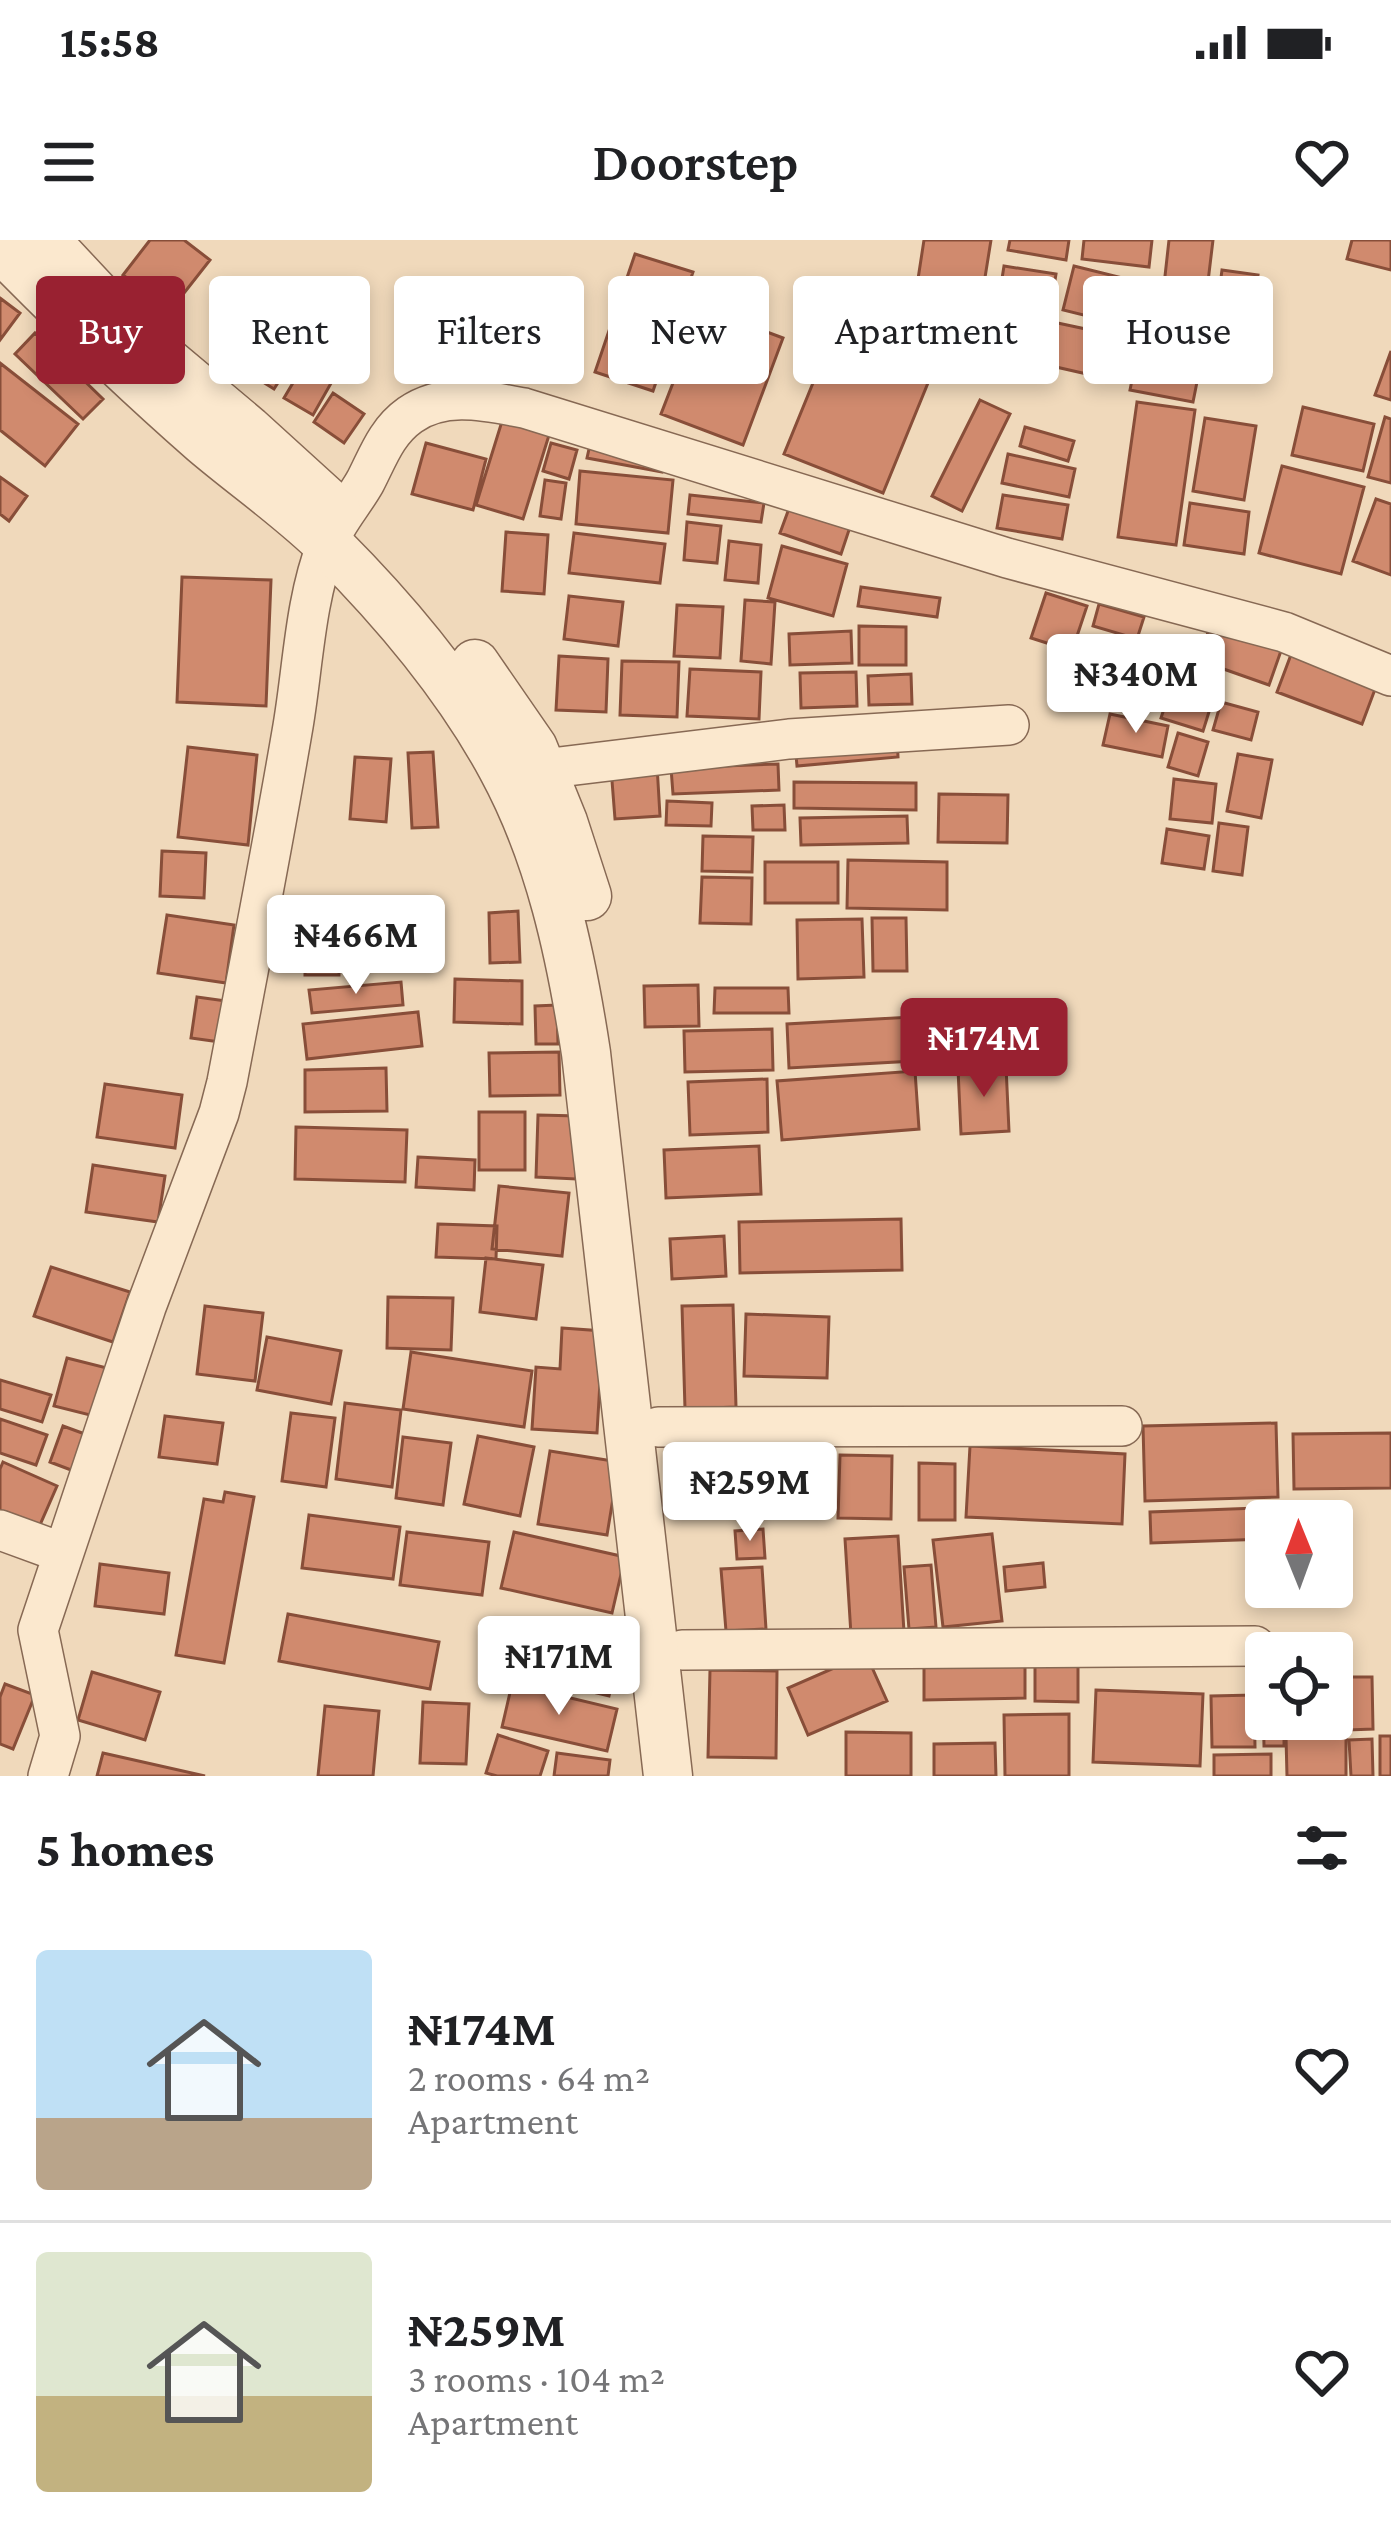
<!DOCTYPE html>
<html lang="en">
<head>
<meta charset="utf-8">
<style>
	:root { --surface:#fff; --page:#f2f2f2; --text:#202124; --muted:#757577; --line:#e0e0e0; --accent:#992131 }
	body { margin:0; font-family:"Crimson Pro",serif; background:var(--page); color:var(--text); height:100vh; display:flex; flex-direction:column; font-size:45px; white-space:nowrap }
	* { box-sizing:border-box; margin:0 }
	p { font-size:39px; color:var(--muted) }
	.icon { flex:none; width:66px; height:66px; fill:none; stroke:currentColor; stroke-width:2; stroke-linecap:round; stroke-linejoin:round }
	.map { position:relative; height:1536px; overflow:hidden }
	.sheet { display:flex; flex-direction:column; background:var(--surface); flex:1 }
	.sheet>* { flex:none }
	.top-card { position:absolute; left:36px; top:36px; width:1320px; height:108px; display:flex; gap:24px }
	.needle { width:78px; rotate:359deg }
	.buttons { position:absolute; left:1245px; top:1260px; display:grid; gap:24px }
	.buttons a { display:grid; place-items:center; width:108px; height:108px; border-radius:12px; background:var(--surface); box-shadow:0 6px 18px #0003; font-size:60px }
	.price { position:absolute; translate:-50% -102px; padding:0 27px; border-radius:12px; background:#fff; color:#222; font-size:39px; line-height:78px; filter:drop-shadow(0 3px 6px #0008) }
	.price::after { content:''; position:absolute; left:50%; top:72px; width:36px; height:27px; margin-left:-18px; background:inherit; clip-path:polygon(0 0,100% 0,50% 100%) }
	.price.on { background:var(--accent); color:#fff }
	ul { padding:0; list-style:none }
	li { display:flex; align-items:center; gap:36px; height:300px; padding:0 36px }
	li+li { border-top:3px solid var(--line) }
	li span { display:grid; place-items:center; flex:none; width:336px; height:240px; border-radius:12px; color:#555 }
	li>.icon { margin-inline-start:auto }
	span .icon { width:144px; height:144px; fill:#fffc; stroke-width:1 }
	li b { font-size:51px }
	h2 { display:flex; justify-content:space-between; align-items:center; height:144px; padding:0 36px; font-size:51px }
	.tag { padding:0 42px; border-radius:12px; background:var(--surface); box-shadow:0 6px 18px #0003; font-size:42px; line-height:108px }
	.tag.on { background:var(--accent); color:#fff }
	.status { display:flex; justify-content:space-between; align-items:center; height:84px; padding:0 60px; background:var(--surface); direction:ltr }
	.status svg { height:33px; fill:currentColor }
	header { display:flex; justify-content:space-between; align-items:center; height:156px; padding:0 36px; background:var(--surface); font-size:54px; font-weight:600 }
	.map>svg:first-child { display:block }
	.building { fill:#d08a6e; stroke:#884e39; stroke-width:3 }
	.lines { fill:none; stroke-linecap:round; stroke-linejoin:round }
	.minor-casing { stroke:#876954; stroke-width:42 }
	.tertiary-casing { stroke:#876954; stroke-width:51 }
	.minor { stroke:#fbe8ce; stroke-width:39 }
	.tertiary { stroke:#fbe8ce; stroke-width:48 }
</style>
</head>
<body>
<div class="status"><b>15:58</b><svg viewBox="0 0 49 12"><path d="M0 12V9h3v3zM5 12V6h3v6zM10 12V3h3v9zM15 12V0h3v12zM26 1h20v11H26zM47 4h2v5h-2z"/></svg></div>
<header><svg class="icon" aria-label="menu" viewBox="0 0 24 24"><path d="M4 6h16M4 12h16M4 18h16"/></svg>Doorstep<svg class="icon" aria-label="heart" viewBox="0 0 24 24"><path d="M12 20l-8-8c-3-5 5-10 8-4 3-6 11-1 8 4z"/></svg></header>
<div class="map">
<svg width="1391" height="1536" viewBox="0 0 1391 1536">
	<rect width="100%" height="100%" fill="#f0d9bb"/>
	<!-- building -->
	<path class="building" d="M 150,0 L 184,0 L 210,20 L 170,71 L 123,35 Z
		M 924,0 L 991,0 L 983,50 L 918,39 Z
		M 1010,0 L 1069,0 L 1066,20 L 1008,10 Z
		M 1084,0 L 1152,0 L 1149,27 L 1082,19 Z
		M 1169,0 L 1213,0 L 1207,50 L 1164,45 Z
		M 1352,0 L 1391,0 L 1391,30 L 1347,19 Z
		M 635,14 L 693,32 L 653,151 L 595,132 Z
		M 1004,26 L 1056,34 L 1049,77 L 997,70 Z
		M 1074,26 L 1139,42 L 1128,86 L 1063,70 Z
		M 1222,30 L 1258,35 L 1249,96 L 1214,91 Z
		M 851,50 L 950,89 L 883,253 L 784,214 Z
		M 275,53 L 318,80 L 274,149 L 231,122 Z
		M 1154,56 L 1210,64 L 1205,93 L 1150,84 Z
		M 0,58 L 20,73 L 0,100 Z
		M 702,68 L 783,98 L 743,205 L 661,174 Z
		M 1053,82 L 1123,97 L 1113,140 L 1043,124 Z
		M 35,93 L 103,159 L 83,179 L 15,114 Z
		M 1141,95 L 1204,107 L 1193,162 L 1130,150 Z
		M 319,99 L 347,115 L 313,175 L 284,158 Z
		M 1391,111 L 1391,160 L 1375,155 Z
		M 0,123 L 78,184 L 45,226 L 0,190 Z
		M 333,153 L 364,174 L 344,203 L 314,182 Z
		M 980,160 L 1010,174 L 962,271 L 932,256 Z
		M 1137,162 L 1195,170 L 1176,305 L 1118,297 Z
		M 1303,167 L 1374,184 L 1363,231 L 1292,215 Z
		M 1385,177 L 1391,179 L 1391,243 L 1368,237 Z
		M 503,178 L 550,192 L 523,279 L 476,265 Z
		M 1205,178 L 1256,186 L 1244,260 L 1193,251 Z
		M 1025,187 L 1074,201 L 1068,221 L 1020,206 Z
		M 591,200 L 665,214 L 662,232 L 587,218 Z
		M 426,203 L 486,219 L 473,270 L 412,254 Z
		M 551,203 L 577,210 L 569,239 L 543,231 Z
		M 1008,214 L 1075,229 L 1069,257 L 1002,243 Z
		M 1282,226 L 1364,247 L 1341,334 L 1259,313 Z
		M 580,231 L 673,240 L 668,293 L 576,284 Z
		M 0,237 L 27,256 L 9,281 L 0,274 Z
		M 545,240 L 566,243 L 561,279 L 540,276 Z
		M 690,255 L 764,263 L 761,282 L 688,274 Z
		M 1003,255 L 1068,265 L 1062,299 L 997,288 Z
		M 1376,259 L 1391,264 L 1391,335 L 1353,321 Z
		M 791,263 L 851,284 L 841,314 L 780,293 Z
		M 1190,263 L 1249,272 L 1244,314 L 1184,305 Z
		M 687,282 L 721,286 L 717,323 L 684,320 Z
		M 506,292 L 548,295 L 544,354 L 502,351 Z
		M 574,293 L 665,304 L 660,343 L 569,333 Z
		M 729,301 L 761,305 L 758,343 L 725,340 Z
		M 782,306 L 847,324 L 833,376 L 768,358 Z
		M 182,337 L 271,340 L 266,466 L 177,462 Z
		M 861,347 L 940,358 L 937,377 L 858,366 Z
		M 1046,353 L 1087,366 L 1072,411 L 1031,398 Z
		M 569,356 L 623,362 L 618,406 L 564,399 Z
		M 745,360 L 775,362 L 771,424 L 741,421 Z
		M 1099,364 L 1144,377 L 1137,399 L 1093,386 Z
		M 677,365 L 723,367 L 720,418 L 674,416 Z
		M 1211,384 L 1282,408 L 1269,445 L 1198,420 Z
		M 859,386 L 906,387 L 906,425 L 859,425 Z
		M 851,391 L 852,423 L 790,425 L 789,394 Z
		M 1092,398 L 1144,414 L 1132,453 L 1080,437 Z
		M 1292,412 L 1377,444 L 1362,484 L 1277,452 Z
		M 559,416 L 608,419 L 606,472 L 556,470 Z
		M 622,421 L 679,422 L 677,477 L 620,475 Z
		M 690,429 L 761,432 L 759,479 L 687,476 Z
		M 856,432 L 857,466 L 801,468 L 800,433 Z
		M 911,434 L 912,464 L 869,465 L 868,436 Z
		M 1171,447 L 1213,459 L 1203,491 L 1161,478 Z
		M 1221,462 L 1258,472 L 1251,500 L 1213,490 Z
		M 1110,474 L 1168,486 L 1162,517 L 1103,505 Z
		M 1178,493 L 1208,502 L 1198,536 L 1168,527 Z
		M 897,496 L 898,517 L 797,526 L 795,504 Z
		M 188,507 L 257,515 L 248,605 L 178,597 Z
		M 433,512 L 438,587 L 412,588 L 408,513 Z
		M 1238,514 L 1272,520 L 1261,578 L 1227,571 Z
		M 355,517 L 391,519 L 386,582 L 350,579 Z
		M 778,524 L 779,550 L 673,554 L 671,528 Z
		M 657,525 L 660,576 L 615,579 L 611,528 Z
		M 1174,539 L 1216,544 L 1212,583 L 1170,579 Z
		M 794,542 L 916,543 L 916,570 L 794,568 Z
		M 939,554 L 1008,555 L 1007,603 L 938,602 Z
		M 667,561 L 712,563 L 711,586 L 666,585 Z
		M 784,565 L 785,590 L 753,590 L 752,566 Z
		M 907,576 L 908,603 L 801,605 L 800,578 Z
		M 1219,583 L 1248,587 L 1242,635 L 1213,631 Z
		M 1167,589 L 1209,596 L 1204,629 L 1162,623 Z
		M 703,596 L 753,597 L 752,632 L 702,631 Z
		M 162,611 L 206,613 L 204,658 L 160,656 Z
		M 848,620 L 947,622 L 947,670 L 847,668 Z
		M 765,622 L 838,622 L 838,663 L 765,663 Z
		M 702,637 L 752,638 L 751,684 L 700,683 Z
		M 518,671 L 520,722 L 490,723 L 489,673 Z
		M 167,675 L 234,685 L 226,743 L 158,733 Z
		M 872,678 L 906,678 L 907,731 L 873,731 Z
		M 862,679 L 864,737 L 798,739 L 797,680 Z
		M 306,684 L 340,686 L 339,735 L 305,735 Z
		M 455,739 L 522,741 L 522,784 L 454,782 Z
		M 401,742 L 403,765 L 312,773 L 309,750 Z
		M 698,745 L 699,786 L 645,787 L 644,746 Z
		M 715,748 L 788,748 L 789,773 L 714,773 Z
		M 197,757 L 226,761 L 220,802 L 191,798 Z
		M 557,765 L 558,804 L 536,804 L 535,766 Z
		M 418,772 L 422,806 L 307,819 L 303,784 Z
		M 930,776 L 932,820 L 789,828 L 787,784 Z
		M 772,789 L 773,830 L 685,832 L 684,791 Z
		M 559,812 L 560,855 L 490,856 L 489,813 Z
		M 1006,826 L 1009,891 L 961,894 L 958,829 Z
		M 386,828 L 387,871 L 305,872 L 305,830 Z
		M 915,831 L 919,889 L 782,900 L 777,841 Z
		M 767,839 L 768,892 L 690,895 L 688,842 Z
		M 105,844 L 182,855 L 175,908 L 97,897 Z
		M 479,872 L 525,872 L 525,930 L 479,930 Z
		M 538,875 L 578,876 L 576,939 L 536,937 Z
		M 296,887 L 407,890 L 405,942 L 295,939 Z
		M 759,906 L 761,954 L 666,958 L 664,910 Z
		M 418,917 L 475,920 L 474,950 L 416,947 Z
		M 93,925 L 165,936 L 158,982 L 86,972 Z
		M 499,946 L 569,953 L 562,1016 L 492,1009 Z
		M 901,979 L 902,1030 L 740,1033 L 739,982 Z
		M 438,984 L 497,986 L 496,1019 L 436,1017 Z
		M 724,996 L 726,1036 L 672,1039 L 670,999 Z
		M 486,1018 L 543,1025 L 536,1079 L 480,1072 Z
		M 51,1027 L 130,1052 L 113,1102 L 34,1076 Z
		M 388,1057 L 453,1058 L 451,1110 L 387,1108 Z
		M 733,1065 L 736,1167 L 685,1169 L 682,1066 Z
		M 205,1066 L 263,1073 L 255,1141 L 197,1134 Z
		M 746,1074 L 829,1077 L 827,1138 L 744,1136 Z
		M 562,1088 L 603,1091 L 597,1193 L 532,1189 L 536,1127 L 560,1129 Z
		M 267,1097 L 341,1111 L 331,1164 L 257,1150 Z
		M 411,1112 L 532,1131 L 524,1187 L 403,1169 Z
		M 67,1118 L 111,1129 L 98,1177 L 54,1166 Z
		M 0,1140 L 51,1155 L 42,1182 L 0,1169 Z
		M 345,1163 L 401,1170 L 392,1247 L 336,1239 Z
		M 291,1173 L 335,1178 L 326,1247 L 282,1241 Z
		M 165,1176 L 223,1183 L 217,1224 L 159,1217 Z
		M 0,1179 L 47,1195 L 36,1225 L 0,1213 Z
		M 1276,1183 L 1278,1257 L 1145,1261 L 1143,1186 Z
		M 63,1186 L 93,1197 L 79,1233 L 50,1222 Z
		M 1391,1193 L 1391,1248 L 1294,1249 L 1293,1194 Z
		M 478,1196 L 534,1207 L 520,1276 L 464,1264 Z
		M 403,1197 L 451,1203 L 443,1265 L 396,1258 Z
		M 970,1206 L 1125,1214 L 1122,1284 L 966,1277 Z
		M 550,1211 L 619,1222 L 607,1295 L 538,1284 Z
		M 840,1215 L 892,1216 L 891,1279 L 838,1278 Z
		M 3,1222 L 57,1246 L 36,1294 L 0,1279 L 0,1229 Z
		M 919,1223 L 955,1224 L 955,1280 L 919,1280 Z
		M 822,1237 L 823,1270 L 738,1273 L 737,1239 Z
		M 225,1252 L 254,1257 L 224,1423 L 176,1415 L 204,1259 L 223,1262 Z
		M 1286,1267 L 1286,1281 L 1266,1281 L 1266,1299 L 1151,1303 L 1150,1272 Z
		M 309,1275 L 400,1287 L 393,1339 L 302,1328 Z
		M 763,1289 L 765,1318 L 737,1319 L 735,1291 Z
		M 407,1292 L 489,1302 L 482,1355 L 400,1345 Z
		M 514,1292 L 625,1317 L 612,1373 L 501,1348 Z
		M 992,1294 L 1002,1381 L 943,1387 L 933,1300 Z
		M 898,1296 L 904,1392 L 851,1395 L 845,1299 Z
		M 1332,1317 L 1335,1362 L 1293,1364 L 1292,1347 L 1332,1347 Z
		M 1043,1323 L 1045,1347 L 1006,1351 L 1004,1327 Z
		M 100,1324 L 169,1333 L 164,1374 L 95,1366 Z
		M 931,1325 L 936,1387 L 909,1389 L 904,1327 Z
		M 762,1327 L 766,1389 L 726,1391 L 721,1329 Z
		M 288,1374 L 439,1402 L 430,1449 L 279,1421 Z
		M 523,1378 L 622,1401 L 609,1456 L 509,1432 Z
		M 866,1414 L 887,1461 L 808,1495 L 788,1448 Z
		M 1025,1414 L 1025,1458 L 924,1460 L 924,1416 Z
		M 1035,1418 L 1078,1418 L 1078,1462 L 1035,1461 Z
		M 710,1430 L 777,1431 L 776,1518 L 708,1517 Z
		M 92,1432 L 160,1452 L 145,1500 L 78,1480 Z
		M 1332,1435 L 1334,1435 L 1337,1492 L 1295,1493 L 1294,1479 L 1332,1479 Z
		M 1347,1437 L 1372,1437 L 1373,1489 L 1348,1490 Z
		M 5,1444 L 35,1455 L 13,1509 L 0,1504 L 0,1457 Z
		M 512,1444 L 617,1469 L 607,1511 L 502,1487 Z
		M 1096,1450 L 1203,1454 L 1200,1526 L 1093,1522 Z
		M 1254,1455 L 1255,1507 L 1212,1507 L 1211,1456 Z
		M 1263,1458 L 1266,1458 L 1266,1479 L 1284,1479 L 1284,1506 L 1264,1506 Z
		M 423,1462 L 469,1464 L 466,1524 L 420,1523 Z
		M 325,1466 L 379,1471 L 373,1536 L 318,1536 Z
		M 1069,1474 L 1069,1536 L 1005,1536 L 1004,1475 Z
		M 846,1492 L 911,1493 L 911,1536 L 846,1536 Z
		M 498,1495 L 548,1511 L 540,1536 L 497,1536 L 486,1533 Z
		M 1346,1496 L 1346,1536 L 1287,1536 L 1286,1497 Z
		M 1380,1496 L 1391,1496 L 1391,1536 L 1380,1536 Z
		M 1372,1499 L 1373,1536 L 1351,1536 L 1349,1500 Z
		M 995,1503 L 996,1536 L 934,1536 L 934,1504 Z
		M 103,1513 L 205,1536 L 97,1536 Z
		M 557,1513 L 610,1520 L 608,1536 L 554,1536 Z
		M 1271,1514 L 1271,1536 L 1214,1536 L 1214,1515 Z"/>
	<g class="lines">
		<!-- minor casing -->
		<g class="minor-casing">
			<path id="minor" d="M 513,530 L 543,529 L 789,499 L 1009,485
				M 658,1187 L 1122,1186
				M 0,1290 L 63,1313
				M 682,1410 L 1255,1406
				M 48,1536 L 60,1496 L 38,1390 L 146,1067 L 219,873 L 227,842 C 249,726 272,609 292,492 C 303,431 304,363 327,304 C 336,282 353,263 365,242 C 378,217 386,192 410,175 C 445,151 485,161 524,168 L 1007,318 L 1284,392 L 1391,436"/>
		</g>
		<!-- tertiary casing -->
		<g class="tertiary-casing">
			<path id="tertiary" d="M 45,0 L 129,90 L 248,190 L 336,270
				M 0,7 C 66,74 133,139 204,201 C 245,236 292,268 330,306 C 396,372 457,444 502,527 C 550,615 571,715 586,813 L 668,1536
				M 475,424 L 533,508 L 563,582 L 587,656"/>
		</g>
		<!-- minor -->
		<use href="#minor" class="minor"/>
		<!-- tertiary -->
		<use href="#tertiary" class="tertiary"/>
	</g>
</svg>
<div class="buttons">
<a><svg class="needle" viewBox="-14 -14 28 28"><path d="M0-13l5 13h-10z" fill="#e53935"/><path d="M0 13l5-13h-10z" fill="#757577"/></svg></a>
<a><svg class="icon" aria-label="locate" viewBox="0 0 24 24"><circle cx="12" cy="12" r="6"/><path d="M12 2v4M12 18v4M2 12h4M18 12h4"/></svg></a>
</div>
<b class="price" style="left:1136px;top:496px">₦340M</b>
<b class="price" style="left:356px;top:757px">₦466M</b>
<b class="price on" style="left:984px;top:860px">₦174M</b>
<b class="price" style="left:750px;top:1304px">₦259M</b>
<b class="price" style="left:559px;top:1478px">₦171M</b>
<div class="top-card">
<a class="tag on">Buy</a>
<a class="tag">Rent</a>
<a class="tag">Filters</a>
<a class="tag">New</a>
<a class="tag">Apartment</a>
<a class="tag">House</a>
</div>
</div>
<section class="sheet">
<h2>5 homes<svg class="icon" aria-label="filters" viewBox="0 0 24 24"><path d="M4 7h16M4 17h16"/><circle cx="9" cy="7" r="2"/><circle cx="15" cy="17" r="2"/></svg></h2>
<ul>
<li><span style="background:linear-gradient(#bfe0f5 70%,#b9a48a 0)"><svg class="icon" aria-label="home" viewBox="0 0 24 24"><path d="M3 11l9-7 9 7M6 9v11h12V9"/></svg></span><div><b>₦174M</b><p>2 rooms · 64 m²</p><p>Apartment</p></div><svg class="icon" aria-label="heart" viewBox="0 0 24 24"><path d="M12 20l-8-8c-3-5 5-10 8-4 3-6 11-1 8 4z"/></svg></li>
<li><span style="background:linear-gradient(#dfe7d0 60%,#c2b280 0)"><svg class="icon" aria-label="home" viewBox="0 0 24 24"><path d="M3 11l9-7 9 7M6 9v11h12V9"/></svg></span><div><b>₦259M</b><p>3 rooms · 104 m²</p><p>Apartment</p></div><svg class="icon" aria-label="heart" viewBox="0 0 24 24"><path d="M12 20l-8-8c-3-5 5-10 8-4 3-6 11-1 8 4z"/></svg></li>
</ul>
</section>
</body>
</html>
